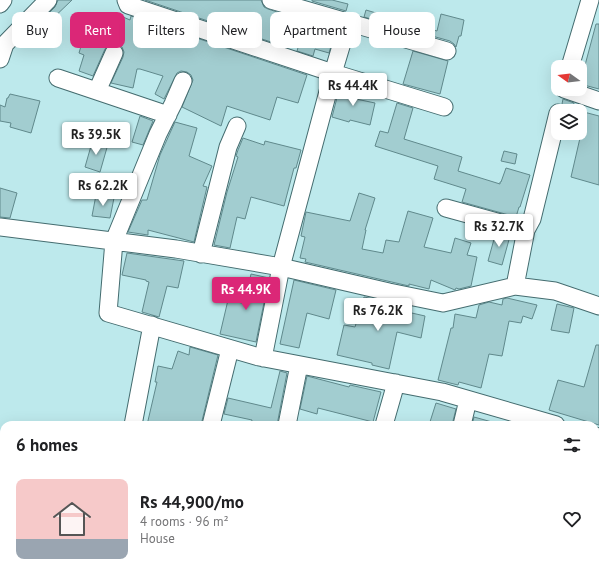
<!DOCTYPE html>
<html lang="en">
<head>
<meta charset="utf-8">
<style>
	:root { --surface:#fff; --page:#f2f2f2; --text:#202124; --muted:#757577; --line:#e0e0e0; --accent:#db2777 }
	body { margin:0; font-family:"PT Sans",sans-serif; background:var(--page); color:var(--text); height:100vh; display:flex; flex-direction:column; font-size:15px; white-space:nowrap }
	* { box-sizing:border-box; margin:0 }
	p { font-size:13px; color:var(--muted) }
	.icon { flex:none; width:22px; height:22px; fill:none; stroke:currentColor; stroke-width:2; stroke-linecap:round; stroke-linejoin:round }
	.map { position:relative; flex:1; overflow:hidden }
	.panel { position:absolute; left:0px; top:421px; width:599px; height:156px; display:flex; flex-direction:column; background:var(--surface); border-radius:12px 12px 0 0; box-shadow:0 4px 16px #0002 }
	.panel>* { flex:none }
	.guide { position:absolute; left:12px; top:12px; width:575px; height:36px; display:flex; gap:8px }
	.needle { width:26px; rotate:285deg }
	.fabs { position:absolute; left:551px; top:60px; display:grid; gap:8px }
	.fabs a { display:grid; place-items:center; width:36px; height:36px; border-radius:8px; background:var(--surface); box-shadow:0 4px 16px #0002; font-size:20px }
	.price { position:absolute; translate:-50% -34px; padding:0 9px; border-radius:4px; background:#fff; color:#222; font-size:13px; line-height:26px; filter:drop-shadow(0 1px 2px #0008) }
	.price::after { content:''; position:absolute; left:50%; top:24px; width:12px; height:9px; margin-left:-6px; background:inherit; clip-path:polygon(0 0,100% 0,50% 100%) }
	.price.current { background:var(--accent); color:#fff }
	ul { padding:0; list-style:none }
	li { display:flex; align-items:center; gap:12px; height:100px; padding:0 16px }
	li+li { border-top:1px solid var(--line) }
	li span { display:grid; place-items:center; flex:none; width:112px; height:80px; border-radius:8px; color:#555 }
	li>.icon { margin-inline-start:auto }
	span .icon { width:48px; height:48px; fill:#fffc; stroke-width:1 }
	li b { font-size:17px }
	h2 { display:flex; justify-content:space-between; align-items:center; height:48px; padding:0 16px; font-size:17px }
	.tag { padding:0 14px; border-radius:8px; background:var(--surface); box-shadow:0 4px 16px #0002; font-size:14px; line-height:36px }
	.tag.current { background:var(--accent); color:#fff }
	.map>svg:first-child { display:block }
	.building { fill:#a2cdd0; stroke:#60898c }
	.lines { fill:none; stroke-linecap:round; stroke-linejoin:round }
	.minor-casing { stroke:#446c6f; stroke-width:19 }
	.minor { stroke:#fff; stroke-width:17 }
</style>
</head>
<body>
<div class="map">
<svg width="599" height="577" viewBox="0 0 599 577">
	<rect width="100%" height="100%" fill="#bde9ec"/>
	<!-- building -->
	<path class="building" d="M 58,0 L 72,0 L 48,23 L 43,19 L 55,7 Z
		M 145,0 L 261,0 L 264,7 L 268,9 L 286,15 L 277,44 Z
		M 312,0 L 332,0 L 348,4 L 346,11 L 312,1 Z
		M 366,10 L 437,31 L 441,14 L 464,20 L 461,36 L 459,36 L 456,47 L 454,44 L 450,41 L 364,17 Z
		M 116,14 L 130,20 L 131,16 L 307,75 L 298,103 L 277,97 L 270,120 L 227,106 L 221,126 L 182,107 L 193,80 L 191,75 L 187,72 L 181,71 L 177,73 L 164,99 L 155,94 L 163,76 L 140,69 L 137,69 L 133,88 L 111,83 L 123,57 L 124,52 L 122,47 L 118,44 L 113,43 L 108,45 L 105,49 L 93,76 L 79,71 L 84,55 L 79,53 L 84,36 L 95,39 L 101,19 L 112,22 Z
		M 306,21 L 336,29 L 329,53 L 315,49 L 313,56 L 297,51 Z
		M 596,24 L 599,24 L 599,89 L 580,84 Z
		M 413,51 L 448,61 L 440,94 L 403,84 Z
		M 340,86 L 358,91 L 356,99 L 375,103 L 370,125 L 350,120 L 349,122 L 332,117 Z
		M 10,94 L 40,101 L 31,133 L 10,127 L 11,123 L 0,121 L 0,105 L 5,107 L 7,98 L 8,98 Z
		M 563,99 L 574,103 L 572,111 L 568,111 L 565,106 L 562,104 Z
		M 397,103 L 413,108 L 404,139 L 462,157 L 458,171 L 500,184 L 500,182 L 501,182 L 506,168 L 530,175 L 520,207 L 519,207 L 516,217 L 462,202 L 466,189 L 434,179 L 438,166 L 375,146 L 380,131 L 388,133 Z
		M 580,111 L 599,116 L 599,185 L 571,177 L 580,138 Z
		M 140,116 L 153,121 L 143,145 L 132,142 Z
		M 175,122 L 197,128 L 189,156 L 212,166 L 203,186 L 207,187 L 194,242 L 148,230 L 148,235 L 128,232 L 142,200 L 147,200 L 160,155 Z
		M 243,138 L 264,145 L 265,141 L 301,150 L 296,168 L 294,168 L 284,206 L 251,197 L 245,219 L 237,217 L 230,248 L 214,245 L 227,192 L 238,157 L 236,156 L 238,150 Z
		M 93,139 L 108,144 L 100,172 L 85,167 Z
		M 504,151 L 517,154 L 515,164 L 501,161 Z
		M 0,188 L 17,193 L 10,218 L 0,217 Z
		M 359,193 L 375,198 L 365,230 L 366,230 L 362,249 L 383,253 L 386,240 L 399,242 L 408,211 L 433,218 L 424,247 L 451,253 L 455,238 L 471,243 L 467,255 L 477,257 L 471,286 L 459,289 L 456,288 L 455,290 L 431,280 L 429,289 L 409,284 L 409,286 L 305,262 L 306,259 L 300,258 L 305,237 L 301,236 L 306,212 L 350,221 Z
		M 96,195 L 114,198 L 110,218 L 92,216 Z
		M 496,232 L 510,236 L 502,265 L 488,261 Z
		M 127,253 L 184,261 L 178,288 L 167,286 L 159,317 L 142,312 L 149,282 L 146,281 L 146,280 L 122,275 Z
		M 251,274 L 269,278 L 256,342 L 220,334 L 228,300 L 242,303 L 246,287 L 248,287 Z
		M 294,280 L 336,290 L 329,319 L 307,313 L 299,348 L 280,344 Z
		M 364,297 L 404,305 L 403,311 L 425,316 L 421,338 L 397,332 L 389,369 L 372,365 L 372,363 L 337,355 L 344,325 L 355,327 Z
		M 507,298 L 537,305 L 532,319 L 523,316 L 521,323 L 509,321 L 502,356 L 489,354 L 481,388 L 459,382 L 458,385 L 438,380 L 451,328 L 453,328 L 455,314 L 476,318 L 479,305 L 489,302 L 502,305 L 503,299 Z
		M 557,304 L 574,308 L 569,333 L 551,330 Z
		M 596,345 L 599,345 L 599,425 L 549,410 L 558,380 L 584,387 Z
		M 190,347 L 218,355 L 201,425 L 147,425 L 157,382 L 155,382 L 158,366 L 172,369 L 178,351 L 189,355 Z
		M 280,371 L 287,373 L 277,425 L 251,425 L 252,420 L 224,414 L 228,398 L 271,408 Z
		M 307,376 L 349,387 L 350,385 L 381,392 L 373,422 L 318,408 L 317,414 L 300,409 Z
		M 436,403 L 456,409 L 452,425 L 429,425 Z
		M 474,417 L 492,422 L 491,425 L 472,425 Z"/>
	<g class="lines">
		<!-- minor casing -->
		<g class="minor-casing">
			<path id="minor" d="M 126,0 L 128,5 L 333,73 L 444,107
				M 271,0 L 447,51
				M 0,4 L 3,0
				M 0,59 L 5,44 L 48,0
				M 570,67 L 590,0
				M 58,78 L 168,115
				M 183,81 L 173,104 L 158,134 L 114,241 L 108,313 L 259,357 L 442,392 L 556,425
				M 564,89 L 599,101
				M 97,91 L 114,53
				M 446,208 L 526,230
				M 0,227 L 176,249 L 281,267 L 389,292 L 443,303 L 515,286 L 555,291 L 599,306
				M 201,254 L 228,147 L 237,126
				M 515,286 L 526,230 L 532,219 L 558,113
				M 263,358 L 281,267 L 333,73 L 348,23
				M 133,425 L 152,325
				M 211,425 L 230,349
				M 287,425 L 299,365
				M 384,425 L 396,383
				M 462,425 L 468,400
				M 595,436 L 599,437
				M 459,573 L 472,577
				M 343,577 L 344,573
				M 425,577 L 426,573
				M 543,577 L 545,573"/>
		</g>
		<!-- minor -->
		<use href="#minor" class="minor"/>
	</g>
</svg>
<div class="fabs">
<a><svg class="needle" viewBox="-14 -14 28 28"><path d="M0-13l5 13h-10z" fill="#e53935"/><path d="M0 13l5-13h-10z" fill="#757577"/></svg></a>
<a><svg class="icon" aria-label="layers" viewBox="0 0 24 24"><path d="M12 4l9 5-9 5-9-5zM3 14l9 5 9-5"/></svg></a>
</div>
<b class="price" style="left:353px;top:107px">Rs 44.4K</b>
<b class="price" style="left:96px;top:156px">Rs 39.5K</b>
<b class="price" style="left:103px;top:207px">Rs 62.2K</b>
<b class="price" style="left:499px;top:248px">Rs 32.7K</b>
<b class="price current" style="left:246px;top:311px">Rs 44.9K</b>
<b class="price" style="left:378px;top:332px">Rs 76.2K</b>
<div class="guide">
<a class="tag">Buy</a>
<a class="tag current">Rent</a>
<a class="tag">Filters</a>
<a class="tag">New</a>
<a class="tag">Apartment</a>
<a class="tag">House</a>
</div>
<section class="panel">
<h2>6 homes<svg class="icon" aria-label="filters" viewBox="0 0 24 24"><path d="M4 7h16M4 17h16"/><circle cx="9" cy="7" r="2"/><circle cx="15" cy="17" r="2"/></svg></h2>
<ul>
<li><span style="background:linear-gradient(#f6c9c9 75%,#9aa5b1 0)"><svg class="icon" aria-label="home" viewBox="0 0 24 24"><path d="M3 11l9-7 9 7M6 9v11h12V9"/></svg></span><div><b>Rs 44,900/mo</b><p>4 rooms · 96 m²</p><p>House</p></div><svg class="icon" aria-label="heart" viewBox="0 0 24 24"><path d="M12 20l-8-8c-3-5 5-10 8-4 3-6 11-1 8 4z"/></svg></li>
</ul>
</section>
</div>
</body>
</html>
